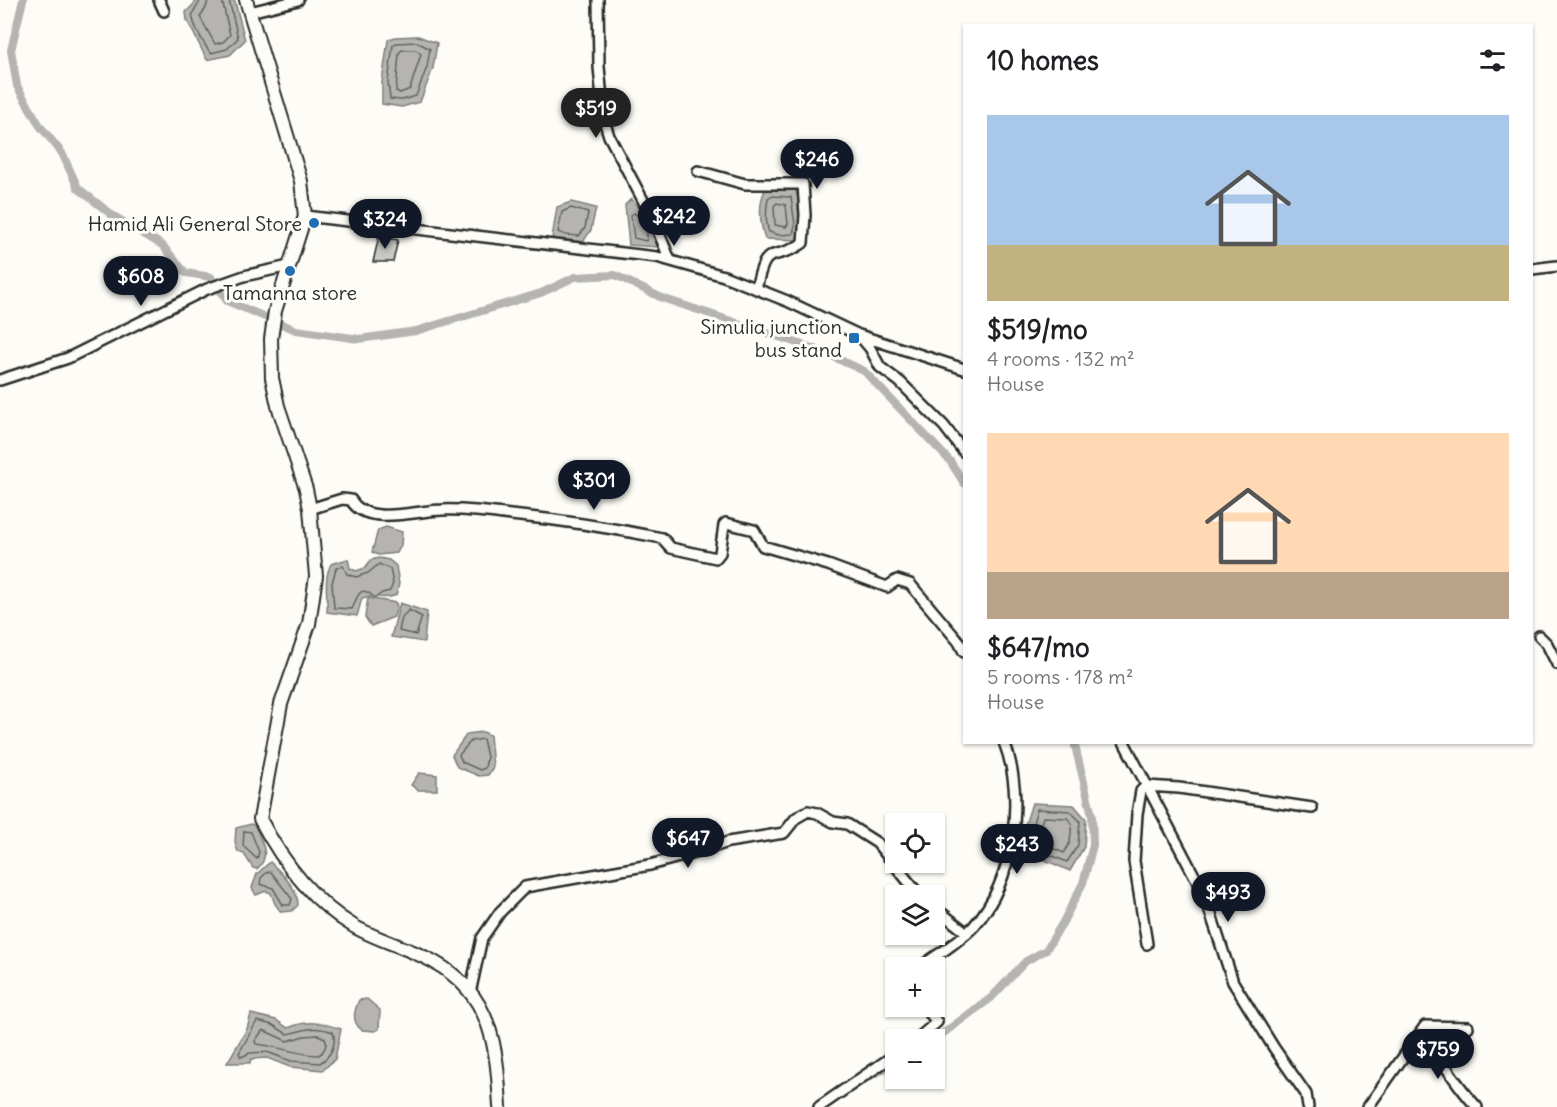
<!DOCTYPE html>
<html lang="en">
<head>
<meta charset="utf-8">
<style>
	:root { --surface:#fff; --page:#f2f2f2; --text:#202124; --muted:#757577; --accent:#111827 }
	body { margin:0; font-family:Delius,sans-serif; background:var(--page); color:var(--text); height:100vh; display:flex; flex-direction:column; font-size:22px; white-space:nowrap }
	* { box-sizing:border-box; margin:0 }
	p { font-size:20px; color:var(--muted) }
	.icon { flex:none; width:33px; height:33px; fill:none; stroke:currentColor; stroke-width:2; stroke-linecap:round; stroke-linejoin:round }
	.map { position:relative; flex:1; overflow:hidden }
	.side { position:absolute; left:963px; top:24px; width:570px; height:720px; display:flex; flex-direction:column; background:var(--surface); border-radius:0px; box-shadow:0 2px 4px #0004 }
	.side>* { flex:none }
	.buttons { position:absolute; left:885px; top:813px; display:grid; gap:12px }
	.buttons a { display:grid; place-items:center; width:60px; height:60px; border-radius:0px; background:var(--surface); box-shadow:0 2px 4px #0004; font-size:30px }
	.price { position:absolute; translate:-50% -51px; padding:0 14px; border-radius:21px; background:var(--accent); color:#fff; font-size:20px; line-height:39px; filter:drop-shadow(0 2px 3px #0008) }
	.price::after { content:''; position:absolute; left:50%; top:36px; width:18px; height:14px; margin-left:-9px; background:inherit; clip-path:polygon(0 0,100% 0,50% 100%) }
	.price.on { background:#222; color:#fff }
	ul { padding:0; list-style:none }
	li { display:grid; align-content:center; gap:12px; height:318px; padding:0 24px }
	li span { display:grid; place-items:center; height:186px; border-radius:0px; color:#555 }
	li>.icon { margin-inline-start:auto }
	span .icon { width:108px; height:108px; fill:#fffc; stroke-width:1 }
	li b { font-size:26px }
	h2 { display:flex; justify-content:space-between; align-items:center; height:72px; padding:0 24px; font-size:26px }
	.map>svg:first-child { display:block }
	.water { fill:#b5b4b1; stroke:#7e7d7b; stroke-width:1.5 }
	.lines { fill:none; stroke-linecap:round; stroke-linejoin:round }
	.shore { stroke:#626261; stroke-width:1.5 }
	.canal { stroke:#b5b4b1; stroke-width:8 }
	.building { fill:#c9c8c4; stroke:#2b2b2b; stroke-width:1.5 }
	.minor-casing { stroke:#2b2b2b; stroke-width:14 }
	.major-casing { stroke:#2b2b2b; stroke-width:16 }
	.minor { stroke:#fdfcf7; stroke-width:9 }
	.major { stroke:#fdfcf7; stroke-width:12 }
	.poi-dot { fill:#1f6fb2; stroke:#fdfcf7; stroke-width:2 }
	.labels { text-anchor:middle; dominant-baseline:central; stroke-width:6; stroke-linejoin:round; paint-order:stroke }
	.poi-label { font-size:20px; fill:#2b2b2b; stroke:#fdfcf7; text-anchor:end }
</style>
</head>
<body>
<div class="map">
<svg width="1557" height="1107" viewBox="0 0 1557 1107">
	<rect width="100%" height="100%" fill="#fdfcf7"/>
	<filter id="ink" filterUnits="userSpaceOnUse"><feTurbulence type="fractalNoise" baseFrequency=".0167" numOctaves="2"/><feDisplacementMap in="SourceGraphic" scale="12" xChannelSelector="R" yChannelSelector="G"/><feConvolveMatrix kernelMatrix="1 2 1 2 8 2 1 2 1" color-interpolation-filters="sRGB"/></filter>
	<g filter="url(#ink)">
		<!-- water -->
		<path class="water" d="M 198,0 L 232,0 L 235,2 L 245,40 L 230,55 L 207,60 L 187,20 L 186,12 Z
			M 418,36 L 437,43 L 433,68 L 420,102 L 402,107 L 382,104 L 382,82 L 388,40 L 395,37 Z
			M 795,189 L 800,204 L 800,240 L 765,239 C 760,223 758,205 765,190 Z
			M 631,199 C 645,213 652,227 657,247 L 629,245 L 625,205 Z
			M 571,202 L 596,208 L 591,230 L 583,242 L 552,238 L 557,207 Z
			M 386,527 L 402,532 L 401,545 L 397,553 L 378,555 L 372,552 L 378,530 Z
			M 379,558 L 389,560 L 396,566 L 399,584 L 396,595 C 385,601 374,594 362,598 L 357,616 L 327,612 C 328,596 323,579 331,564 L 348,559 L 350,568 L 356,571 L 365,568 L 371,560 Z
			M 368,598 L 396,603 L 397,607 L 394,617 L 371,626 L 365,617 Z
			M 400,603 L 427,612 L 424,642 L 391,637 Z
			M 483,732 L 490,735 L 493,767 L 488,775 L 479,776 L 457,767 L 452,755 L 467,734 Z
			M 419,773 L 437,775 L 437,790 L 418,790 L 411,785 Z
			M 1032,803 L 1074,805 L 1086,819 L 1084,847 L 1070,871 L 1022,850 L 1020,841 Z
			M 251,824 L 255,826 C 261,841 272,856 257,869 L 253,868 L 244,854 L 238,852 L 235,843 L 236,828 Z
			M 270,862 C 281,873 298,888 298,905 L 292,911 L 281,912 L 275,904 L 271,893 L 266,891 L 256,895 L 252,888 L 257,874 Z
			M 367,999 L 380,1010 L 379,1029 L 375,1031 L 362,1030 C 351,1022 354,1011 359,1000 Z
			M 251,1014 L 276,1020 L 288,1028 C 307,1020 321,1022 341,1029 L 335,1059 L 323,1070 L 290,1067 L 267,1058 L 251,1059 L 250,1063 L 227,1063 L 247,1029 Z"/>
		<g class="lines">
			<!-- shore -->
			<path class="shore" d="M 200,0 C 199,7 195,7 193,13 C 190,21 206,48 211,53 L 227,49 L 238,38 L 229,0
				M 208,0 L 206,8 L 200,17 L 215,44 L 223,42 L 230,35 L 222,0
				M 417,42 L 430,49 L 427,67 L 416,96 L 402,100 L 390,99 L 388,82 L 393,45 L 397,43 Z
				M 402,50 L 416,50 L 421,54 L 410,89 L 400,93 L 396,91 L 399,53 Z
				M 771,196 L 791,197 L 795,225 L 793,234 L 779,235 L 769,232 C 765,221 766,209 768,198 Z
				M 777,203 L 786,205 L 788,224 L 786,227 L 775,225 L 774,206 Z
				M 571,208 L 588,213 L 585,228 L 579,236 L 566,235 L 558,232 L 562,212 Z
				M 634,213 C 642,217 650,233 646,241 L 634,238 L 631,215 Z
				M 379,564 L 390,569 L 393,583 L 390,591 L 382,593 L 375,598 C 359,583 358,596 352,609 L 334,608 L 332,583 L 336,568 L 343,566 L 347,574 L 356,577 L 368,573 Z
				M 409,610 L 422,617 L 416,635 L 399,631 L 402,617 Z
				M 483,739 L 487,757 L 485,768 L 480,770 L 462,762 L 459,755 L 471,741 Z
				M 1037,809 L 1070,811 L 1080,821 L 1078,845 L 1067,862 L 1027,845 Z
				M 1043,817 L 1067,818 L 1072,823 L 1070,842 L 1064,853 L 1036,841 Z
				M 244,831 L 251,832 L 259,852 L 257,859 L 243,846 Z
				M 267,872 L 271,872 L 292,899 L 290,905 L 283,905 L 273,888 L 260,884 L 261,878 Z
				M 257,1021 L 273,1025 L 287,1034 C 306,1030 313,1025 333,1032 C 337,1044 331,1056 320,1063 L 291,1061 L 267,1052 L 250,1053 L 241,1057 L 239,1053 Z
				M 263,1030 L 287,1041 L 304,1036 L 318,1035 L 325,1038 C 328,1044 324,1052 319,1055 C 297,1055 278,1046 256,1044 L 255,1041 Z"/>
			<!-- canal -->
			<path class="canal" d="M 23,0 L 11,50 L 17,86 L 40,126 L 62,153 L 78,188 L 112,215 L 162,245 L 186,273 L 211,277 L 227,301 L 296,330 L 359,339 L 416,331 L 541,293 L 575,277 L 615,275 L 662,298 L 821,351 L 864,371 L 950,461 L 964,483
				M 934,1040 L 991,998 L 1026,961 L 1046,950 L 1063,922 L 1083,883 L 1093,845 L 1092,815 L 1074,742
				M 865,1079 L 896,1063"/>
		</g>
		<!-- building -->
		<path class="building" d="M 379,236 L 398,240 L 393,262 L 373,262 Z"/>
		<g class="lines">
			<!-- minor casing -->
			<g class="minor-casing">
				<path id="minor" d="M 159,0 L 164,11
					M 598,0 L 599,67 L 604,120 L 609,136 L 654,221 L 670,260
					M 250,12 L 298,0
					M 698,171 L 745,184 L 803,184 L 805,215 L 803,243 C 771,265 767,239 756,289
					M 305,216 L 657,257 L 724,276 L 787,301 L 859,335 L 870,348 L 880,367 L 900,382 L 944,426 L 964,452
					M 1532,269 L 1557,266
					M 859,335 L 964,369
					M 0,380 L 68,358 L 207,289 L 244,276 L 289,266
					M 310,509 L 342,499 L 351,500 C 366,527 418,510 442,510 C 465,509 488,512 511,515 C 562,520 612,528 662,538 L 671,548 L 716,558 L 720,553 L 724,525 L 726,523 L 754,530 L 763,546 L 828,565 L 887,587 L 897,580 L 910,584 L 959,642 L 964,652
					M 1539,636 L 1547,644 L 1557,664
					M 1124,742 L 1205,896 L 1233,982 L 1274,1048 L 1306,1094 L 1308,1107
					M 934,907 L 967,933
					M 1147,944 L 1134,861 L 1137,814 L 1141,791 L 1146,786 L 1179,788 L 1312,808
					M 919,968 C 938,954 958,943 974,926 C 1014,881 1026,798 1004,742
					M 470,993 L 482,938 L 500,912 L 525,887 L 650,865 L 705,850 L 728,842 L 784,833 L 796,818 L 808,811 L 817,813 L 833,822 L 847,824 L 877,843 L 920,896
					M 1421,1033 C 1441,1057 1455,1084 1477,1107
					M 916,1040 L 937,1022 L 924,1006
					M 819,1107 L 896,1054
					M 1368,1107 L 1425,1026 L 1468,1027"/>
			</g>
			<!-- major casing -->
			<g class="major-casing">
				<path id="major" d="M 246,0 L 301,181 L 305,216 L 275,311 L 271,339 L 272,378 L 278,406 L 306,489 L 310,509 L 316,576 L 309,624 L 281,704 L 260,819 C 282,861 313,902 355,927 C 380,941 409,948 434,962 C 492,994 497,1047 500,1107"/>
			</g>
			<!-- minor -->
			<use href="#minor" class="minor"/>
			<!-- major -->
			<use href="#major" class="major"/>
		</g>
	</g>
	<!-- markers -->
	<g class="poi-dot">
		<circle cx="314" cy="223" r="6"/>
		<circle cx="290" cy="271" r="6"/>
		<rect x="848" y="332" width="12" height="12" rx="3"/>
	</g>
	<g class="labels">
		<!-- poi labels -->
		<g class="poi-label">
			<text x="302" y="223">Hamid Ali General Store</text>
			<text x="290" y="292" text-anchor="middle">Tamanna store</text>
			<text x="842" y="326">Simulia junction<tspan x="842" dy="23">bus stand</tspan></text>
		</g>
	</g>
</svg>
<div class="buttons">
<a><svg class="icon" aria-label="locate" viewBox="0 0 24 24"><circle cx="12" cy="12" r="6"/><path d="M12 2v4M12 18v4M2 12h4M18 12h4"/></svg></a>
<a><svg class="icon" aria-label="layers" viewBox="0 0 24 24"><path d="M12 4l9 5-9 5-9-5zM3 14l9 5 9-5"/></svg></a>
<a>+</a>
<a>−</a>
</div>
<b class="price on" style="left:596px;top:139px">$519</b>
<b class="price" style="left:817px;top:190px">$246</b>
<b class="price" style="left:674px;top:247px">$242</b>
<b class="price" style="left:385px;top:250px">$324</b>
<b class="price" style="left:141px;top:307px">$608</b>
<b class="price" style="left:594px;top:511px">$301</b>
<b class="price" style="left:688px;top:869px">$647</b>
<b class="price" style="left:1017px;top:875px">$243</b>
<b class="price" style="left:1228px;top:923px">$493</b>
<b class="price" style="left:1438px;top:1080px">$759</b>
<section class="side">
<h2>10 homes<svg class="icon" aria-label="filters" viewBox="0 0 24 24"><path d="M4 7h16M4 17h16"/><circle cx="9" cy="7" r="2"/><circle cx="15" cy="17" r="2"/></svg></h2>
<ul>
<li><span style="background:linear-gradient(#a9c7e8 70%,#c2b280 0)"><svg class="icon" aria-label="home" viewBox="0 0 24 24"><path d="M3 11l9-7 9 7M6 9v11h12V9"/></svg></span><div><b>$519/mo</b><p>4 rooms · 132 m²</p><p>House</p></div></li>
<li><span style="background:linear-gradient(#ffd9b3 75%,#b9a48a 0)"><svg class="icon" aria-label="home" viewBox="0 0 24 24"><path d="M3 11l9-7 9 7M6 9v11h12V9"/></svg></span><div><b>$647/mo</b><p>5 rooms · 178 m²</p><p>House</p></div></li>
</ul>
</section>
</div>
</body>
</html>
